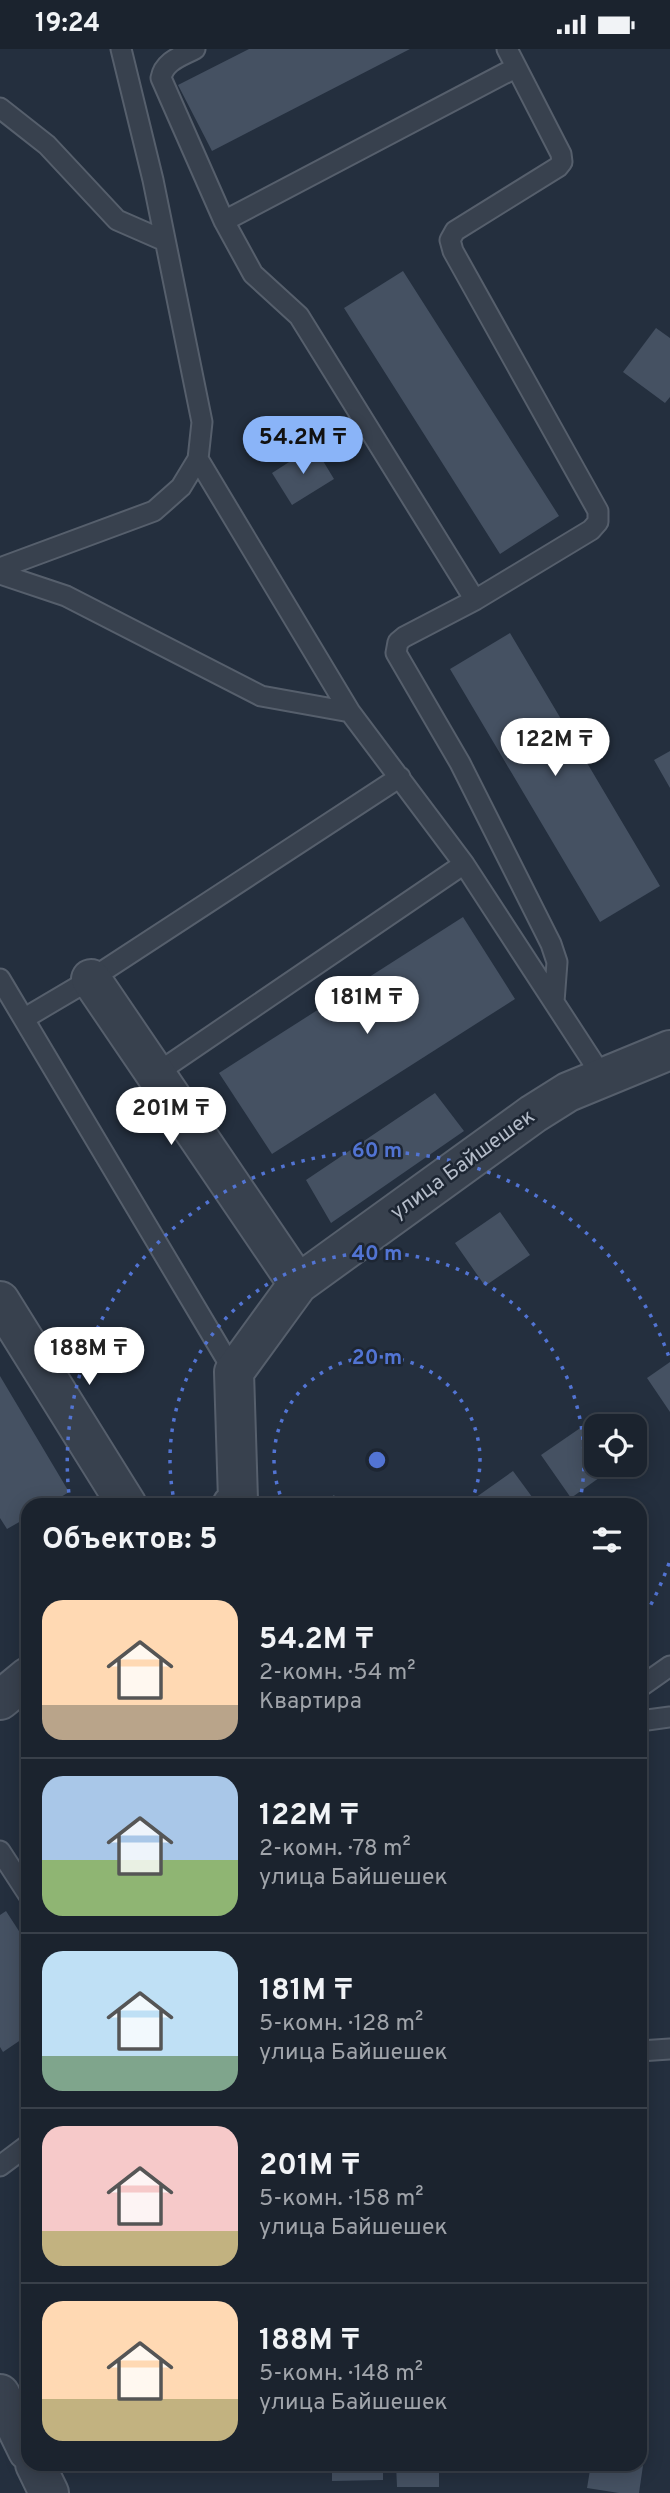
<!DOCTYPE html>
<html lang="ru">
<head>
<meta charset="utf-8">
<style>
	:root { --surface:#1b232e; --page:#242b36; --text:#f1f3f6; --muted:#a0a4aa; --line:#39404a; --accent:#8ab4f8 }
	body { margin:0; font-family:Overpass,sans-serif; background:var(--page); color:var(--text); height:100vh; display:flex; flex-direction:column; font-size:26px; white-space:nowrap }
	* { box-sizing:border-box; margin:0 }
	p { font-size:23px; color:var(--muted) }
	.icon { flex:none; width:38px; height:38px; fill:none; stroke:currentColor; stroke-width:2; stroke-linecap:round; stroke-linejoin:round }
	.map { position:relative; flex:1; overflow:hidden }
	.sheet { position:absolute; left:21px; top:1449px; width:626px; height:973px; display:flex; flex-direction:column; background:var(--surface); border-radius:21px; box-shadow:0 4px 18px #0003,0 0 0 2px var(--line) }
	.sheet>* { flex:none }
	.tools { position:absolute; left:584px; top:1365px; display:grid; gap:14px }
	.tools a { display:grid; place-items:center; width:63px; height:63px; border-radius:14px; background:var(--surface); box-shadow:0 4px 18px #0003,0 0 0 2px var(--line); font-size:35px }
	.price { position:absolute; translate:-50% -60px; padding:0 16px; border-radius:24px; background:#fff; color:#222; font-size:23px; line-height:46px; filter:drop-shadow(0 2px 4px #0008) }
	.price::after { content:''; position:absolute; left:50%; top:42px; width:21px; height:16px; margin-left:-10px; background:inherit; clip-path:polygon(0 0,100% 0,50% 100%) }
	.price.on { background:var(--accent); color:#111 }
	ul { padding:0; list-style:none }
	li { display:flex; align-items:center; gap:21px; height:175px; padding:0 21px }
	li+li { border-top:2px solid var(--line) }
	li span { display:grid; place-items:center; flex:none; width:196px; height:140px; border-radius:21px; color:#555 }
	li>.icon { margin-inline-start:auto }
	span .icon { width:84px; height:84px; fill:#fffc; stroke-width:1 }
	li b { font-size:30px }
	h2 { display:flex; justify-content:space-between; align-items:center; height:84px; padding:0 21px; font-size:30px }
	.status { display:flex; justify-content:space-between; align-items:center; height:49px; padding:0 35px; background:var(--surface); direction:ltr }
	.status svg { height:19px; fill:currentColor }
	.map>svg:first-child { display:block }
	.building { fill:#455162 }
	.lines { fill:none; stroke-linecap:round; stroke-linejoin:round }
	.service-casing { stroke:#565f6c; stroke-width:23 }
	.minor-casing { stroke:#565f6c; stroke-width:42 }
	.service { stroke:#38414e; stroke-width:19 }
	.minor { stroke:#38414e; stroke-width:38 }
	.ring { fill:none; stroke:#5274d3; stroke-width:3.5; stroke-dasharray:3.5 7 }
	.labels { text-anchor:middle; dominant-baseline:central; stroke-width:5; stroke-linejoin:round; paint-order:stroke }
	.street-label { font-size:21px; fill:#b4bcc9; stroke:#1d2633 }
	.centre { fill:#5274d3; stroke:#1d2633; stroke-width:3.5 }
	.ring-label { font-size:21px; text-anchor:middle; font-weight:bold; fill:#5274d3; stroke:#1d2633; stroke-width:5; stroke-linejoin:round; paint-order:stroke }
</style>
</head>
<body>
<div class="status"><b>19:24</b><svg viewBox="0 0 49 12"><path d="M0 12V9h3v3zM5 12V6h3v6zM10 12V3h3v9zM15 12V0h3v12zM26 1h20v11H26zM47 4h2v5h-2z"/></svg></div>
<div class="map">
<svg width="670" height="2444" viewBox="0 0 670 2444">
	<rect width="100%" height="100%" fill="#242f3e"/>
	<!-- building -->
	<path class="building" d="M 249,0 L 410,0 L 212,102 L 178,36 Z
		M 403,222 L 559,467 L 500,505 L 344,259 Z
		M 656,279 L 670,289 L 670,348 L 665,354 L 623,323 Z
		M 314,397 L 334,430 L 292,456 L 272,424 Z
		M 510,584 L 660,837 L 600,873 L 450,620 Z
		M 670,702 L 670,739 L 654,711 Z
		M 463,868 L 515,950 L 272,1105 L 219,1024 Z
		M 435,1044 L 464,1082 L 331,1174 L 306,1131 Z
		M 500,1163 L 530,1206 L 485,1237 L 455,1194 Z
		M 670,1313 L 670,1363 L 647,1329 Z
		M 0,1327 L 69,1443 L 48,1456 L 28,1456 L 28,1468 L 7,1480 L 0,1469 Z
		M 589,1373 L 597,1384 L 597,1416 L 617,1416 L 571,1449 L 541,1406 Z
		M 513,1422 L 538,1456 L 465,1456 Z
		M 334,1446 L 341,1456 L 320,1456 Z
		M 6,1862 L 28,1896 L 28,1986 L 3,2003 L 0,1998 L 0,1866 Z
		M 640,2388 L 647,2389 L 639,2444 L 619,2444 L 587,2439 L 591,2415 L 640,2415 Z
		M 332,2415 L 383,2415 L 383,2431 L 332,2432 Z
		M 396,2415 L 439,2415 L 439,2438 L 397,2438 Z"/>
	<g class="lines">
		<!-- service casing -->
		<g class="service-casing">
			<path id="service" d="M 121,0 L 153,131 L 202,373 L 198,410 L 350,663 L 464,815 L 602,1027
				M 195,0 C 182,7 164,12 161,29 L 224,172 L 253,225 L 299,267 L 475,551 L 404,588 L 398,593 L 396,604 L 460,714 L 551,895 L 557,913 L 554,953
				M 0,59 L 47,96 L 117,171 L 165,192
				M 224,172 L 515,19
				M 0,519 L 154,462 L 181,438 L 198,410
				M 0,525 L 66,547 L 261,647 L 350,663
				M 475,551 L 591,481 L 598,473 L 598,462 L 453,202 L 450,191 L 455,182 L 558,118 L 562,113 L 561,105 L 507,0
				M 0,930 L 234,1323
				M 25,969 L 91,930 L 400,728
				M 157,1024 L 464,815
				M 640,1638 L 670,1617
				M 640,1672 L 670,1668
				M 0,1802 L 28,1845
				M 640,2002 L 670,2000
				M 0,2117 L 28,2096"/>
		</g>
		<!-- minor casing -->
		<g class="minor-casing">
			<path id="minor" d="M 91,930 L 298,1235
				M 0,1252 L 127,1456
				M 232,1456 L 238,1451 L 234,1323 L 298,1235 L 533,1065 L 568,1043 L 670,1001
				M 0,1651 L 28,1628
				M 0,2345 L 28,2402
				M 35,2415 L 49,2444"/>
		</g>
		<!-- service -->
		<use href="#service" class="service"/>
		<!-- minor -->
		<use href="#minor" class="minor"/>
	</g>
	<!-- distance rings -->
	<g class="ring">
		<path d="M284 1455A103 103 0 1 1 470 1455"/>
		<path d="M175 1456A207 207 0 1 1 579 1456"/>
		<path d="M669 1514A310 310 0 0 1 641 1573M70 1454A310 310 0 0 1 669 1308"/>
	</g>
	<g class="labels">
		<!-- street labels -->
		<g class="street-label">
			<text transform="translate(463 1116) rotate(-36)">улица Байшешек</text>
		</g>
	</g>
	<circle cx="377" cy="1411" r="10" class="centre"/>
	<g class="ring-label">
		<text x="377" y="1108">60 m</text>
		<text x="377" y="1211">40 m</text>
		<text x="377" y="1315">20 m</text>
	</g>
</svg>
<div class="tools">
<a><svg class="icon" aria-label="locate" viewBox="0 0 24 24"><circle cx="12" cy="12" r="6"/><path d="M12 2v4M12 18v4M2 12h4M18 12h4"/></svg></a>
</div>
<b class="price on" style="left:303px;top:427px">54.2M ₸</b>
<b class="price" style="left:555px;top:729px">122M ₸</b>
<b class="price" style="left:367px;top:987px">181M ₸</b>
<b class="price" style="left:171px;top:1098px">201M ₸</b>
<b class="price" style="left:89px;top:1338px">188M ₸</b>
<section class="sheet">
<h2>Объектов: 5<svg class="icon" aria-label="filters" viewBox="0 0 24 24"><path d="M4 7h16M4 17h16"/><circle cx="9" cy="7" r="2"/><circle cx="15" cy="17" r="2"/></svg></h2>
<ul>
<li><span style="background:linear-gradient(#ffd9b3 75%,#b9a48a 0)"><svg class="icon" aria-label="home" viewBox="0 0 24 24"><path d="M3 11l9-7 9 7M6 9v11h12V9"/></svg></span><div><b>54.2M ₸</b><p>2-комн. · 54 m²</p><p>Квартира</p></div></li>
<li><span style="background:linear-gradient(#a9c7e8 60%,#8fb573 0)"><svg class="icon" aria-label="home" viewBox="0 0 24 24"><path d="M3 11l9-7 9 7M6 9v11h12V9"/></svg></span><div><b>122M ₸</b><p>2-комн. · 78 m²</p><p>улица Байшешек</p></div></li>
<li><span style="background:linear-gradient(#bfe0f5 75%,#7fa58c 0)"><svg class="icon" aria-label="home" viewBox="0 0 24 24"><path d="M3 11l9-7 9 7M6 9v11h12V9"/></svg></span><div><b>181M ₸</b><p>5-комн. · 128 m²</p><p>улица Байшешек</p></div></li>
<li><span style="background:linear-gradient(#f6c9c9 75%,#c2b280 0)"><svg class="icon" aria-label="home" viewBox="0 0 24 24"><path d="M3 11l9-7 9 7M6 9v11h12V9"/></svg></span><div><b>201M ₸</b><p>5-комн. · 158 m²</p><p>улица Байшешек</p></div></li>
<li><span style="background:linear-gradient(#ffd9b3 70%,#c2b280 0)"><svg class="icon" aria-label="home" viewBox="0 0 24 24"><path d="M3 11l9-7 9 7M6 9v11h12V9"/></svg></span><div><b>188M ₸</b><p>5-комн. · 148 m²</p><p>улица Байшешек</p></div></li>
</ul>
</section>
</div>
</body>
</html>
